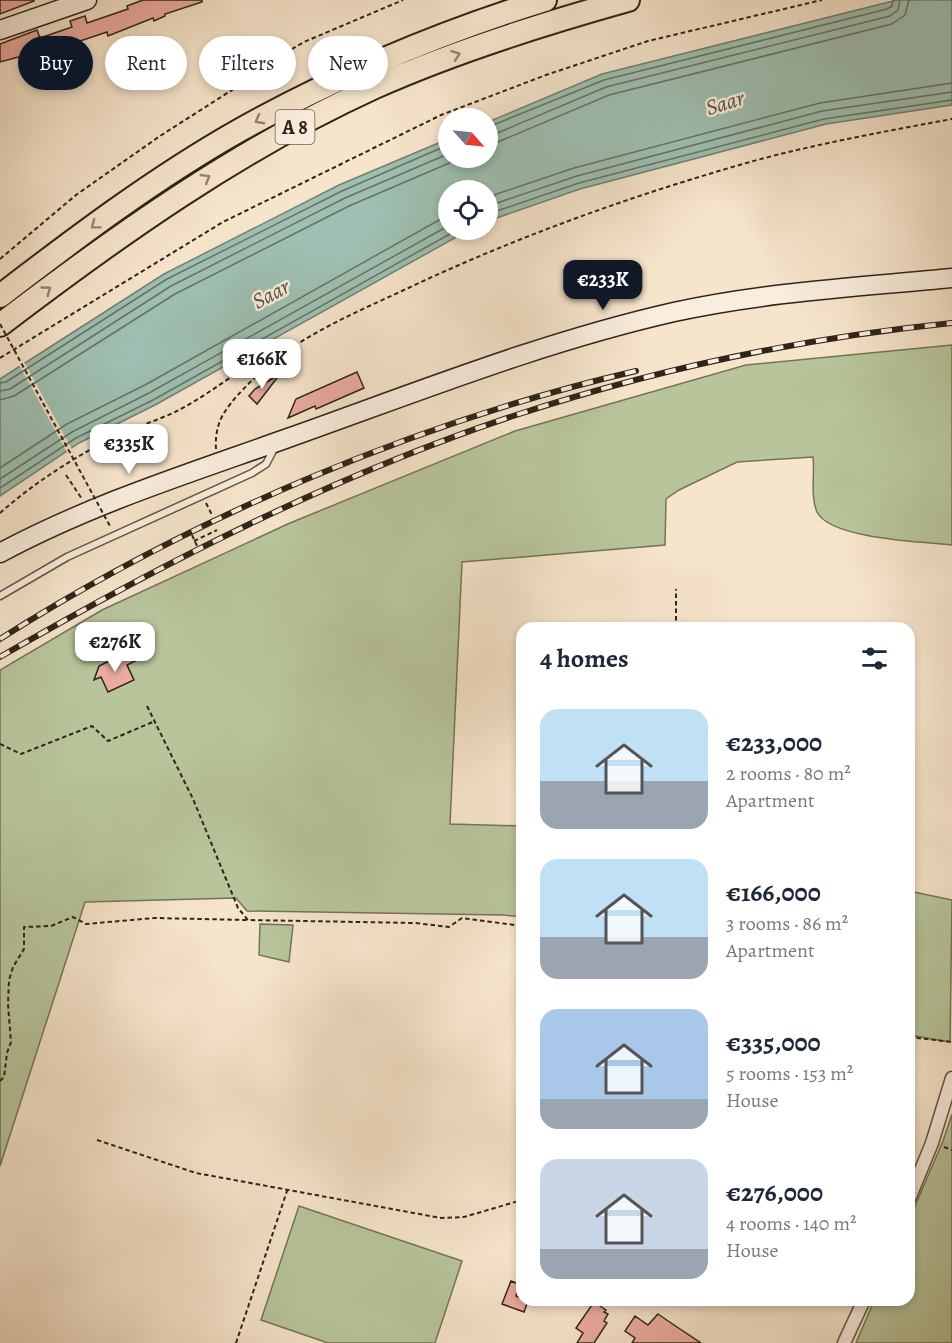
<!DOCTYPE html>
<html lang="en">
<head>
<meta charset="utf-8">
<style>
	:root { --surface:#fff; --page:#f2f2f3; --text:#1f2937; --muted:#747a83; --accent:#111827 }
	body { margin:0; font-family:Alegreya,serif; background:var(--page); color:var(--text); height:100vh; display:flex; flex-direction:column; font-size:22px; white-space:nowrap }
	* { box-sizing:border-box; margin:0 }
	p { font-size:20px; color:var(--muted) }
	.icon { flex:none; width:33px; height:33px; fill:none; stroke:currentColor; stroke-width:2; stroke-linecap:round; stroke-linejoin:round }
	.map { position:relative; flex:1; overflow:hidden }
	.sheet { position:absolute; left:516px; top:622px; width:399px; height:684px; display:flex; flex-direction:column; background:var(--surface); border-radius:18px; box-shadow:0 3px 9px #0003 }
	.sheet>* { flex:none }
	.guide { position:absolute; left:18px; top:36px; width:408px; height:54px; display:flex; gap:12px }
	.needle { width:39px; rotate:117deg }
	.fabs { position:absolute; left:438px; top:108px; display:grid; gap:12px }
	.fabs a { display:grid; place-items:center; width:60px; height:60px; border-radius:50%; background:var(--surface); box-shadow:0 3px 9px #0003; font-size:30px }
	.price { position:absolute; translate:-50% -51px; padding:0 14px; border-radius:12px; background:#fff; color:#222; font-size:20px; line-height:39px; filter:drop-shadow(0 2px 3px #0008) }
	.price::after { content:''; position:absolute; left:50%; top:36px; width:18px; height:14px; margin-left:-9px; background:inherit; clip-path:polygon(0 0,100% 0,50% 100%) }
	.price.current { background:var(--accent); color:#fff }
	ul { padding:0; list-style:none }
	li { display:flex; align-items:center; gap:18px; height:150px; padding:0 24px }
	li span { display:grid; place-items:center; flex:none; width:168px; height:120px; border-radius:18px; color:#555 }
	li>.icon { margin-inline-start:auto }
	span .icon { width:72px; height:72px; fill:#fffc; stroke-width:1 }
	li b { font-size:26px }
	h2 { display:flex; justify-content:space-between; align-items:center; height:72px; padding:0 24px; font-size:26px }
	.pill { padding:0 21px; border-radius:27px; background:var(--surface); box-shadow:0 3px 9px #0003; font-size:21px; line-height:54px }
	.pill.current { background:var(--accent); color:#fff }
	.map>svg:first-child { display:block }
	.green { fill:#b8c59b; stroke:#74745a; stroke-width:1.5 }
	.water { fill:#9ebfb1; stroke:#728174; stroke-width:1.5 }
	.pier { fill:#f6e4cb }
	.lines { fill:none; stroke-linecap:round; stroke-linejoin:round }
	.shore { stroke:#667265; stroke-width:1.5 }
	.building { fill:#ebab9f; stroke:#2f2419; stroke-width:1.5 }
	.lane-casing { stroke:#615446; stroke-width:9 }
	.street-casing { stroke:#615446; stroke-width:15 }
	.secondary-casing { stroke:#2f2419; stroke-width:21 }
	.highway-casing { stroke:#2f2419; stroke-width:26 }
	.path { stroke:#2f2419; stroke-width:2; stroke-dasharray:4.5 3; stroke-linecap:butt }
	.lane { stroke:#f9eddd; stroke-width:6 }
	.street { stroke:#f9eddd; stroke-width:12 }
	.secondary { stroke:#f9eddd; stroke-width:18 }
	.highway { stroke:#f6e4cb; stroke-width:22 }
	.rail-casing { stroke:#2f2419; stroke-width:6 }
	.rail { stroke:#f9eddd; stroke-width:4; stroke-dasharray:11; stroke-linecap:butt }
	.path-bridge { stroke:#2f2419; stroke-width:2; stroke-dasharray:4.5 3; stroke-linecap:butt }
	.oneway { stroke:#928472 }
	.labels { text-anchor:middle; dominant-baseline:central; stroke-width:5; stroke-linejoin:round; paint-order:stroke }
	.shield { fill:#f9eddd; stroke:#6c6054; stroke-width:1.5 }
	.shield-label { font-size:20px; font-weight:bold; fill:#2f2419 }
	.water-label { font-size:22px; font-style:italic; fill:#505247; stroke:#f9eddd }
</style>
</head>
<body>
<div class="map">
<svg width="952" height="1343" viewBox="0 0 952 1343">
	<rect width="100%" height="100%" fill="#f6e4cb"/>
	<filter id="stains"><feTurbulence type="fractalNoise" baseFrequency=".00333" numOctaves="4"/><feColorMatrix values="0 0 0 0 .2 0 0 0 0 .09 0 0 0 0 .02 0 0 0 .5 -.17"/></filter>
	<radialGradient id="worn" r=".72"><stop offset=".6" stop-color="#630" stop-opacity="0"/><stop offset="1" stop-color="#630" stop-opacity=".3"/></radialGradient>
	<!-- green -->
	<path class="green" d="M 952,345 L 952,545 C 924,542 830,539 817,512 C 810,496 815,474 813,457 L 737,462 L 679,490 L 666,499 L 665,545 L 462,562 L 450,824 L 522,826 L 522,917 L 503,915 L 247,911 L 236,898 L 85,902 L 0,1166 L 0,670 L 102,610 L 290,523 L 515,431 L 746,365 Z
		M 909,891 L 952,900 L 950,1042 L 909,1035 Z
		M 260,924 L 293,925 L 289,962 L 259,955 Z
		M 952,1114 L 952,1343 L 856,1343 L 874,1301 L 909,1300 L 909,1220 L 943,1141 Z
		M 299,1206 L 462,1261 L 435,1343 L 328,1343 L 261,1320 Z"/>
	<!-- water -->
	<path class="water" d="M 897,0 L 952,0 L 952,105 L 826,124 L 580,189 L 488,221 L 488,190 L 448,190 L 448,230 L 469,230 L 155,405 L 79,443 L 0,496 L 0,379 L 164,274 L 339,185 L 448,139 L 448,158 L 488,158 L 488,122 L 602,74 Z"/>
	<!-- pier -->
	<path class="pier" d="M 23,360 L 73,451 L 68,454 L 18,363 Z"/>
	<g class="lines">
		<!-- shore -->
		<path class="shore" d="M 488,127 L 604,80 L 887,9 L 892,6 L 893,0
			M 488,135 L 495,134 L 606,87 L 890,16 L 898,10 L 900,0
			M 488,144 L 498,142 L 609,95 L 892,24 L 905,15 L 909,0
			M 488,197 L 574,168 L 820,103 L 952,83
			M 488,206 L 577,176 L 822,111 L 952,92
			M 488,214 L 579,183 L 824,119 L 952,100
			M 0,383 L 6,382 L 167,279 L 342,191 L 448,145
			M 0,391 L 10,389 L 171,286 L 345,198 L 448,154
			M 0,400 L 14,396 L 175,294 L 349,206 L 461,158
			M 0,468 L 67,424 L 145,385 L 448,215
			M 0,479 L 72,432 L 149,393 L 448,226
			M 0,488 L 76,438 L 153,400 L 457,230"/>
	</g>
	<!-- building -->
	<path class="building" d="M 0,0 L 34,0 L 34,1 L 0,14 Z
		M 143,0 L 202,0 L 202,2 L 165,14 L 165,16 L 154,21 L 153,18 L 108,36 L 107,32 L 71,44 L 74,53 L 58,59 L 54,47 L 27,58 L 26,55 L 0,62 L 0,44 L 37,30 L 40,38 L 72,27 L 70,21 L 85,16 L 87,23 L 128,9 L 127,6 Z
		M 357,372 L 364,388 L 316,409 L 315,406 L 288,418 L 296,399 Z
		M 280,374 L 257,404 L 249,396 L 255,389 Z
		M 119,656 L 135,661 L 127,665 L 134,680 L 108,692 L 101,677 L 94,680 L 99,666 Z
		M 511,1281 L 521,1285 L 516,1296 L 522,1299 L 522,1300 L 528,1301 L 524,1312 L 502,1304 Z
		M 594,1302 L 606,1310 L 604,1312 L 608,1314 L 604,1321 L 607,1323 L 594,1343 L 577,1343 L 583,1333 L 576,1328 Z
		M 658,1314 L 674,1325 L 701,1343 L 632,1343 L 635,1338 L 625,1331 L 635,1316 L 648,1325 Z"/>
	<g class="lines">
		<!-- lane casing -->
		<g class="lane-casing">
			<path id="lane" d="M 0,596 L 67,557 L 252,473 L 266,464 L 275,447"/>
		</g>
		<!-- street casing -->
		<g class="street-casing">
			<path id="street" d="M 909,1199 L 932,1143 L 952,1078
				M 844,1343 L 864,1300"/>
		</g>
		<!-- secondary casing -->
		<g class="secondary-casing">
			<path id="secondary" d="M 0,30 L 87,0
				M 0,553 C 91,504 190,473 288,438 C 415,393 542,342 674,312 C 765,292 859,287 952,278"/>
		</g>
		<!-- highway casing -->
		<g class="highway-casing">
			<path id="highway" d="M 0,296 C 77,237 155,178 240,130 C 337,76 438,33 545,0
				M 0,325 C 118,235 239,149 375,87 C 456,51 542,24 628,0"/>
		</g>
		<!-- path -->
		<path class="path" d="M 0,259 L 76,195 L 160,136 L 254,76 L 275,59 L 304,42 L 403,0
			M 0,358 L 223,222 L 441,115 L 546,75 L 648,41 L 822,0
			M 216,449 C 215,435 218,421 226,410 C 237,393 267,365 284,353 C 321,327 363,309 404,290 C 518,236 636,194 757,160 C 821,143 887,131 952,119
			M 66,475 L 82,499
			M 206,503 L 212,515
			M 0,513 C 35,482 76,456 118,435 C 136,427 155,421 173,413 C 202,399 231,376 258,359 L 272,355 L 279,357
			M 192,535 L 197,546
			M 194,541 L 217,530
			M 676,628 L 676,589
			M 147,706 L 193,799 L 238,908 L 248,920 L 415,923 L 449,927 L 462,918 L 522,926
			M 0,744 L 21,754 L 92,726 L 108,741 L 155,721
			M 909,1037 L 952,1042
			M 0,1081 L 4,1077 L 7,1053 L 11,1042 L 8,1004 L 9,980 L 13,967 L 24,949 L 24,927 L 51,926 L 73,917 L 86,924 L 154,918 L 248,920
			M 97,1140 L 196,1173 L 441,1218 L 464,1217 L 522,1200
			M 944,1147 L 952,1150
			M 236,1343 L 288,1188"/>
		<!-- lane -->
		<use href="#lane" class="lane"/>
		<!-- street -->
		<use href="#street" class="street"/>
		<!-- secondary -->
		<use href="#secondary" class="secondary"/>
		<!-- highway -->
		<use href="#highway" class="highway"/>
		<!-- rail casing -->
		<g class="rail-casing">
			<path id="rail" d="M 0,639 C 189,519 419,421 636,371
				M 0,657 C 163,563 333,476 513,416 C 656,369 802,338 952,323"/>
		</g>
		<!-- rail -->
		<use href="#rail" class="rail"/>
		<!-- path-bridge -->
		<path class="path-bridge" d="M 0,324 L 111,528"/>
	</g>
	<!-- one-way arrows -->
	<defs><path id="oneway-chevron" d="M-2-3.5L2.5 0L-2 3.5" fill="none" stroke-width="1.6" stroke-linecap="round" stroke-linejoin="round" transform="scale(1.5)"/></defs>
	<g class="oneway">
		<use href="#oneway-chevron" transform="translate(456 55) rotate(-20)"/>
		<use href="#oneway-chevron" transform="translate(259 120) rotate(152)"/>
		<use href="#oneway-chevron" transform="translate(206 178) rotate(-31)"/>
		<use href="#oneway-chevron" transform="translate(95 225) rotate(143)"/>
		<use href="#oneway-chevron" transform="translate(47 290) rotate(-36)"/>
	</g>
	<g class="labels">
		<!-- shield labels -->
		<rect class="shield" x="275.5" y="110" width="39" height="34" rx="4.5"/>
		<g class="shield-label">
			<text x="295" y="127">A 8</text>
		</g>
		<!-- water labels -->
		<g class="water-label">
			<text transform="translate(725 103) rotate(-17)">Saar</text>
			<text transform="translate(271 294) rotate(-28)">Saar</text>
		</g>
	</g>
	<rect width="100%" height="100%" filter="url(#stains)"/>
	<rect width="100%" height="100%" fill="url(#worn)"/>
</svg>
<div class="fabs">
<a><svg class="needle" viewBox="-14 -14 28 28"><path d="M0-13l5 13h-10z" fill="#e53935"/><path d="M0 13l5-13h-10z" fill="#747a83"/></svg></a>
<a><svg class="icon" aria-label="locate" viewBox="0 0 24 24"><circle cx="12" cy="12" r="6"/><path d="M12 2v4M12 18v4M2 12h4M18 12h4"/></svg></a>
</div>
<b class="price current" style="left:603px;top:311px">€233K</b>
<b class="price" style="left:262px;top:390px">€166K</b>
<b class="price" style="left:129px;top:475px">€335K</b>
<b class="price" style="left:115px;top:673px">€276K</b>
<div class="guide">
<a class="pill current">Buy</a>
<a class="pill">Rent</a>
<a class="pill">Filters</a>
<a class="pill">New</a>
</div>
<section class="sheet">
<h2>4 homes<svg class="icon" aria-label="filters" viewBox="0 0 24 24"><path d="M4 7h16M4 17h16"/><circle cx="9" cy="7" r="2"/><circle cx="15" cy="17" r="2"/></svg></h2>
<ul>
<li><span style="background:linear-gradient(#bfe0f5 60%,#9aa5b1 0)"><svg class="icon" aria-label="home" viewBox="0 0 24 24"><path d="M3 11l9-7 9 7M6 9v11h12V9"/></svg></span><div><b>€233,000</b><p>2 rooms · 80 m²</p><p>Apartment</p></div></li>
<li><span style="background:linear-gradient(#bfe0f5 65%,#9aa5b1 0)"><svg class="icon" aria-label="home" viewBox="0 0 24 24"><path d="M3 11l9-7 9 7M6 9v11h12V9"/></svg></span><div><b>€166,000</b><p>3 rooms · 86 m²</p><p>Apartment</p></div></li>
<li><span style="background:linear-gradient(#a9c7e8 75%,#9aa5b1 0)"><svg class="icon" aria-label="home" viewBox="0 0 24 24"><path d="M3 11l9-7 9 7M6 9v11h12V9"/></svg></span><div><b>€335,000</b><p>5 rooms · 153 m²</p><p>House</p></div></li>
<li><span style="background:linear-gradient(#c9d6e8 75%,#9aa5b1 0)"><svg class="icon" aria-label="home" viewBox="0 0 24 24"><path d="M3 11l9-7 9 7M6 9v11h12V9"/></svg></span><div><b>€276,000</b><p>4 rooms · 140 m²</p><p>House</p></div></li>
</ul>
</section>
</div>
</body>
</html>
